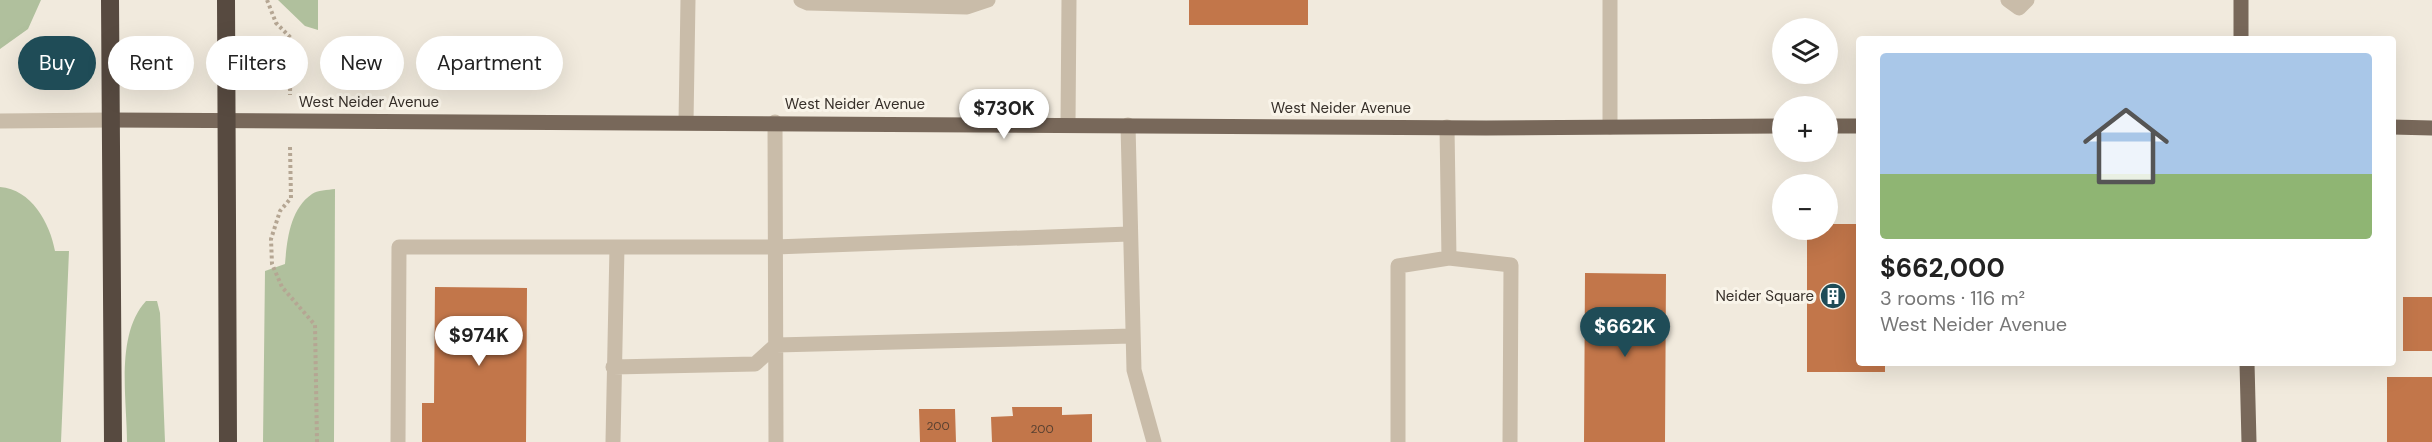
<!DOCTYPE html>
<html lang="en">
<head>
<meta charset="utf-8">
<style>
	:root { --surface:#fff; --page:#f6f6f6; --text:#222; --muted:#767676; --accent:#1f4c57 }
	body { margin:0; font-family:"DM Sans",sans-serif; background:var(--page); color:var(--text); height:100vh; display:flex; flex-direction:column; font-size:22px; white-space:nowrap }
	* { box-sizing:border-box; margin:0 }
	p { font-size:20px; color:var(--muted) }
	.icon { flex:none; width:33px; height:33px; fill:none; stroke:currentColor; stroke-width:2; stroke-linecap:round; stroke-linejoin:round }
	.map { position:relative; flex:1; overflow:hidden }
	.panel { position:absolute; left:1856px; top:36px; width:540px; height:330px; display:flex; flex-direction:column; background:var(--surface); border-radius:6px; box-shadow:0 6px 24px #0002 }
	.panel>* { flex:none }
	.hud { position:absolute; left:18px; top:36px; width:570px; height:54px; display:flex; gap:12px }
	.fabs { position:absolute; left:1772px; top:18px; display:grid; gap:12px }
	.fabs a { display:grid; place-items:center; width:66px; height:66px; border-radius:50%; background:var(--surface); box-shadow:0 6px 24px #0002; font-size:30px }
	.price { position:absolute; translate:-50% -51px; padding:0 14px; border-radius:21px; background:#fff; color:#222; font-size:20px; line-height:39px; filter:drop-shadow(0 2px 3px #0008) }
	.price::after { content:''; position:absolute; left:50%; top:36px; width:18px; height:14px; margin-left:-9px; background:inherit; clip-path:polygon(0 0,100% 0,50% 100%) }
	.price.current { background:var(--accent); color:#fff }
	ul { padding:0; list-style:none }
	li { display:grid; align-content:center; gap:12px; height:318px; padding:0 24px }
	li span { display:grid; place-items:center; height:186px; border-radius:6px; color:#555 }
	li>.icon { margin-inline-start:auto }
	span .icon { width:108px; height:108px; fill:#fffc; stroke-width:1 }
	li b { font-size:26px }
	.tag { padding:0 21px; border-radius:27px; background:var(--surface); box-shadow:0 6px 24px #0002; font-size:21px; line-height:54px }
	.tag.current { background:var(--accent); color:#fff }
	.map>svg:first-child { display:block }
	.green { fill:#b0c09d }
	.building { fill:#c2764a }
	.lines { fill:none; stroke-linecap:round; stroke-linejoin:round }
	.path { stroke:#b5a693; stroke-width:4; stroke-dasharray:3 3; stroke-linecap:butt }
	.minor { stroke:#c9bca9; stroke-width:15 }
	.major { stroke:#78685a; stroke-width:15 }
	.highway { stroke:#574a40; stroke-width:18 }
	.labels { text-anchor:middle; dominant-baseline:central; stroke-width:6; stroke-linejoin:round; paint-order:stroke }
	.number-label { font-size:12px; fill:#594131 }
	.street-label { font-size:15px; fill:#362f29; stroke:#f9f4e9 }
	.poi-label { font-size:15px; fill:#362f29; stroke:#f9f4e9; text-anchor:end }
</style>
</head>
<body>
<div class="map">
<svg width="2432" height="442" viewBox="0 0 2432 442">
	<rect width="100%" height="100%" fill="#f1eadd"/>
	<!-- green -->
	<path class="green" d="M 0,0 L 41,0 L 28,29 L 0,49 Z
		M 278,0 L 318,0 L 318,30 L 305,26 Z
		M 0,187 C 31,189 50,223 55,251 L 69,251 L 61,442 L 0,442 Z
		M 335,189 L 334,442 L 263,442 L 265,271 L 285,264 C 287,240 290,209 312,194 C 317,190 328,190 335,189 Z
		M 146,301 L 157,301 L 160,313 L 165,442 L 127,442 C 127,399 115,335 146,301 Z"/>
	<!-- building -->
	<path class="building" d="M 1189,0 L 1308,0 L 1308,25 L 1189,25 Z
		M 1827,224 L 1858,224 L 1858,363 L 1885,363 L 1885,372 L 1807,372 L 1807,230 L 1827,230 Z
		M 1585,273 L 1666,274 L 1665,442 L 1584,442 Z
		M 435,287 L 527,288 L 526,442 L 422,442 L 422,403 L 434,403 Z
		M 2403,297 L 2432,297 L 2432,351 L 2403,351 Z
		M 2387,377 L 2432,377 L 2432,442 L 2387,442 Z
		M 1012,407 L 1062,407 L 1062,415 L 1092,414 L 1092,442 L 992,442 L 991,417 L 1013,416 Z
		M 919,409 L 955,409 L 956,442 L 920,442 Z"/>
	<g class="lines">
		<!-- path -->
		<path class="path" d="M 267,0 L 276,23 L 291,38 L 290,95
			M 290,147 L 291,198 L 280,211 L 271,239 L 272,264 L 282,287 L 315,325 L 317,442"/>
		<!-- minor -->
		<path class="minor" d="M 801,0 L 808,3 L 967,7 L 988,0
			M 2008,0 L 2019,8 L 2027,0
			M 0,121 L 111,120
			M 686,122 L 688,0
			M 775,122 L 776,442
			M 1068,124 L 1069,0
			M 1128,125 L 1134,370 L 1154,442
			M 1447,127 L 1449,258
			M 1610,127 L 1610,0
			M 613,367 L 755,364 L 776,345 L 1132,336
			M 398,442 L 399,247 L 775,247 L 1129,234
			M 613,442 L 617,247
			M 1398,442 L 1398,266 L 1449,258 L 1511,265 L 1510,442"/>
		<!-- major -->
		<path class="major" d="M 2241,0 L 2241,39
			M 111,120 L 1486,128 L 1782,126
			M 1827,126 L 1858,126
			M 2392,127 L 2432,128
			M 2247,363 L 2249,442"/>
		<!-- highway -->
		<path class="highway" d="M 110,0 L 113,442
			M 226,0 L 228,442"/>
	</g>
	<!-- icons -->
	<defs>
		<g id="building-disc" transform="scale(1.35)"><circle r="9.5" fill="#1f4c57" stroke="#f9f4e9"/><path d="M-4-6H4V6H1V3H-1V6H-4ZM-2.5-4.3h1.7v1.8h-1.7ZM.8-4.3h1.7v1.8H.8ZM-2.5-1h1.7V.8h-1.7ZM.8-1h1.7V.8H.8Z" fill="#fff"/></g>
	</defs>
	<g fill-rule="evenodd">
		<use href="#building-disc" x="1833" y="296"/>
	</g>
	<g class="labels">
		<!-- number labels -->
		<g class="number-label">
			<text x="938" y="426">200</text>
			<text x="1042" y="429">200</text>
		</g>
		<!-- street labels -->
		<g class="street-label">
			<text x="369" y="102">West Neider Avenue</text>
			<text x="855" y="104">West Neider Avenue</text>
			<text x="1341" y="108">West Neider Avenue</text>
		</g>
		<!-- poi labels -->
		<g class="poi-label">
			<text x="1814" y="296">Neider Square</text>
		</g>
	</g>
</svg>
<div class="fabs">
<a><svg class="icon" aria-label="layers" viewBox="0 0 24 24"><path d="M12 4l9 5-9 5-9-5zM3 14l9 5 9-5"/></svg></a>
<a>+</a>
<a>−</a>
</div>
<b class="price" style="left:1004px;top:140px">$730K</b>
<b class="price current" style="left:1625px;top:358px">$662K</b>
<b class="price" style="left:479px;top:367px">$974K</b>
<div class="hud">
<a class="tag current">Buy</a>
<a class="tag">Rent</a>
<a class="tag">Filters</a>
<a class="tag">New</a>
<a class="tag">Apartment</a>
</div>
<section class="panel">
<ul>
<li><span style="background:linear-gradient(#a9c7e8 65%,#8fb573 0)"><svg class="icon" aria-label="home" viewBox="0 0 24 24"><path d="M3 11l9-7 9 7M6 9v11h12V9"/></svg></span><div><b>$662,000</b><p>3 rooms · 116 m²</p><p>West Neider Avenue</p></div></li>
</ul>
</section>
</div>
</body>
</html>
